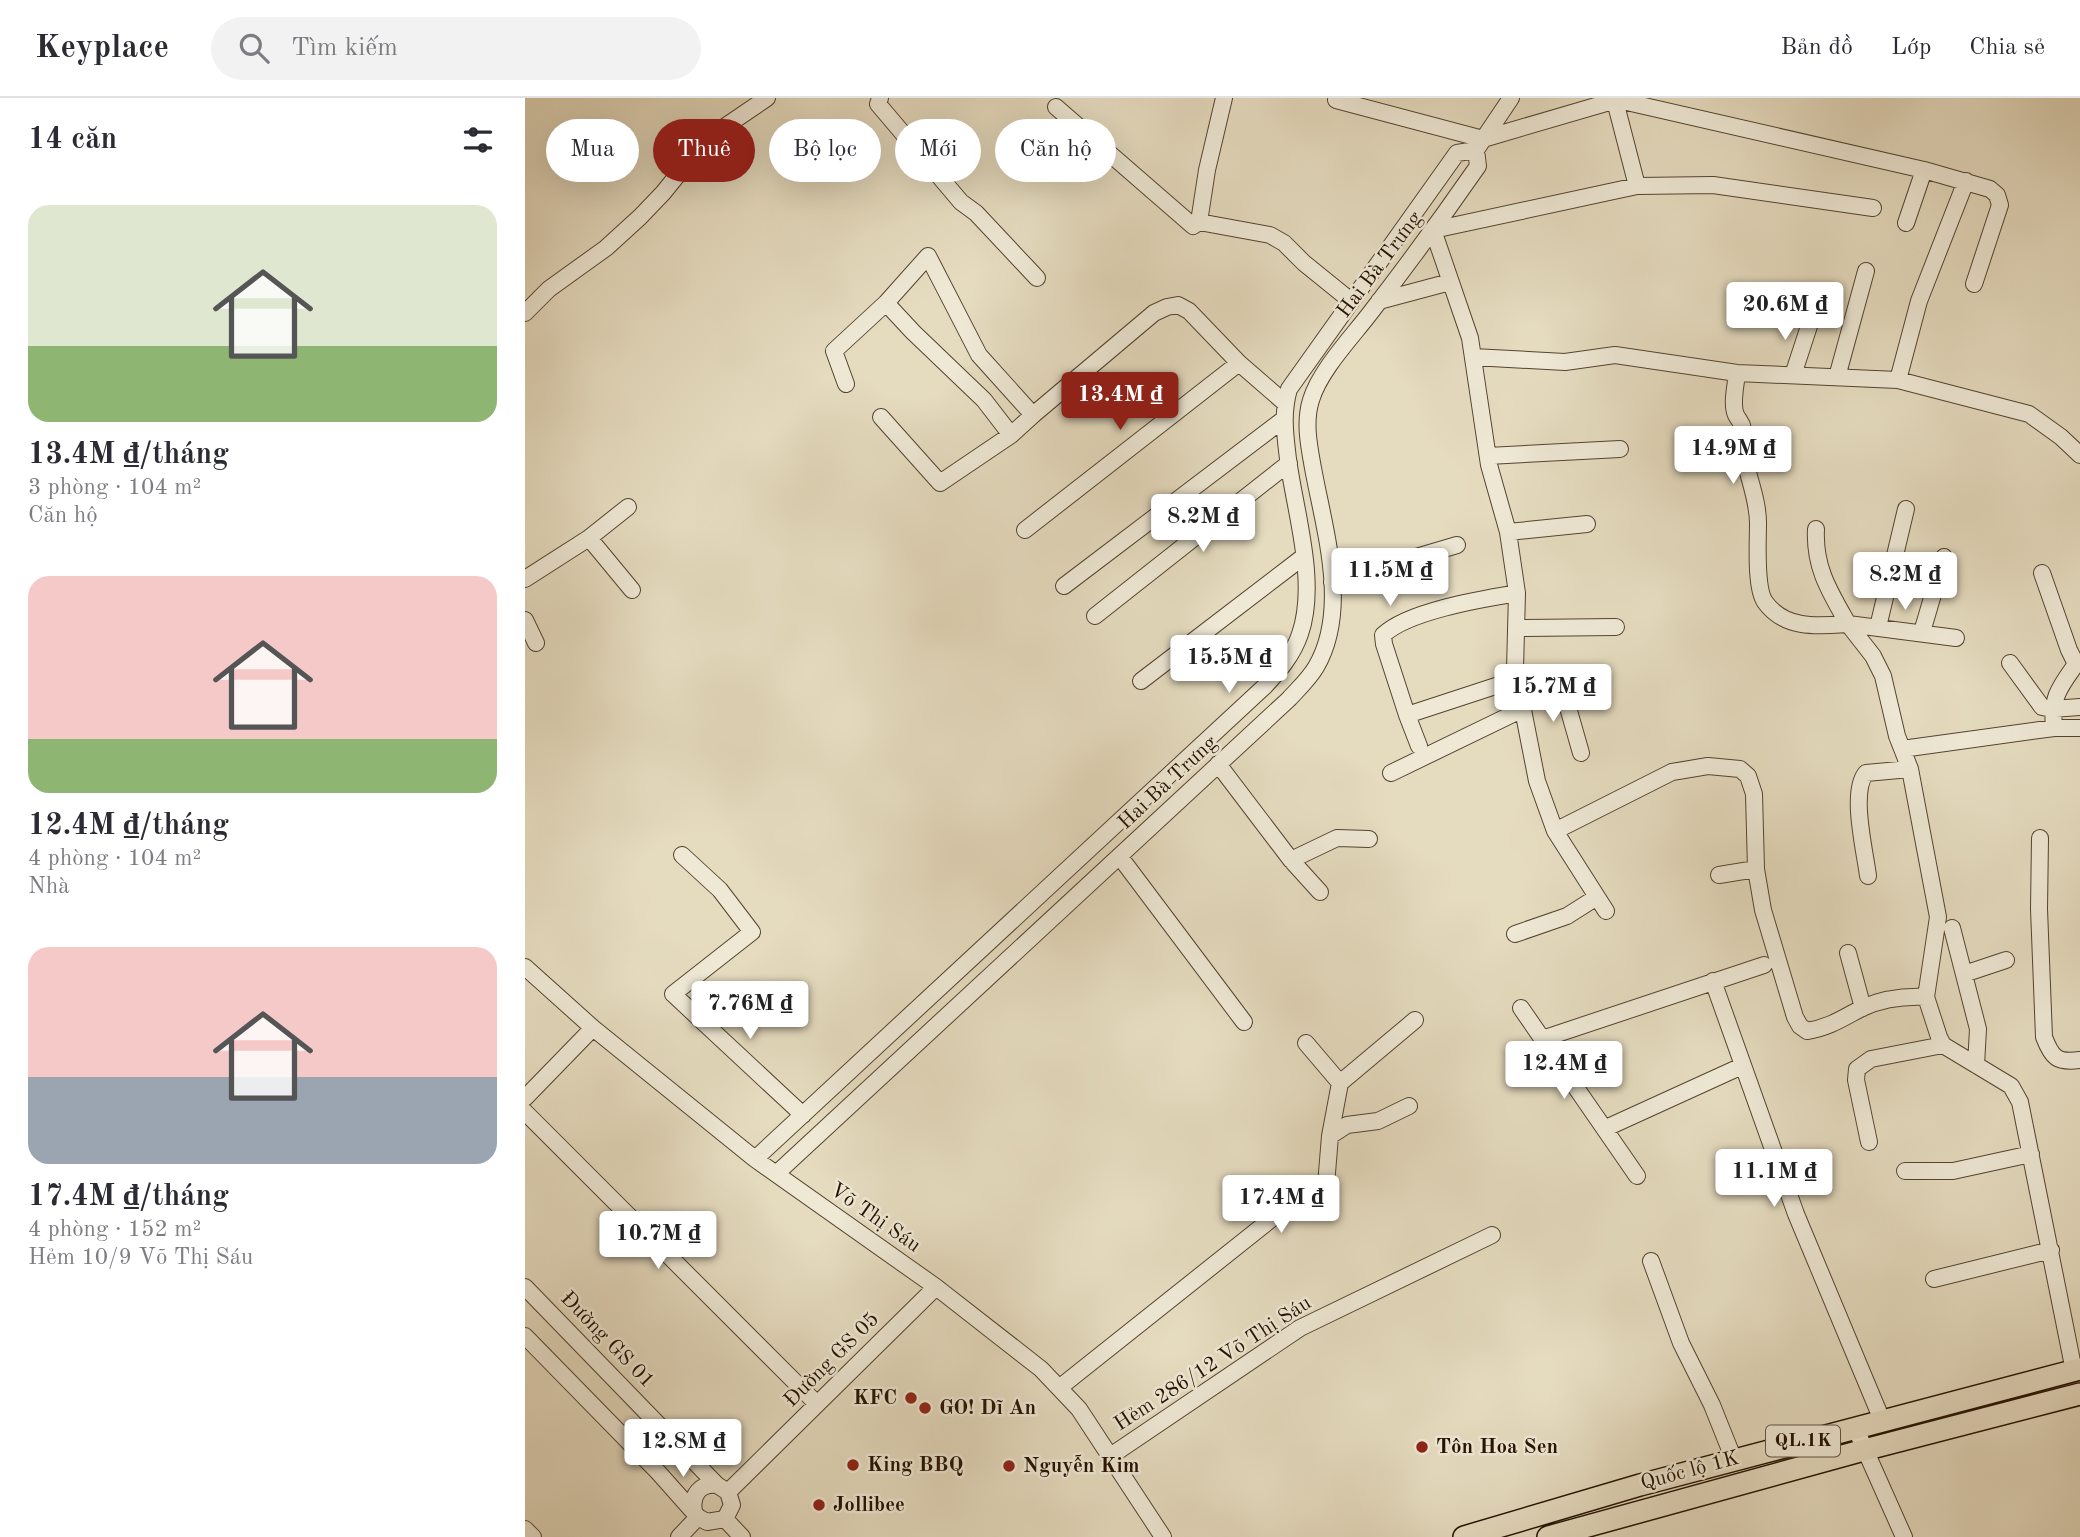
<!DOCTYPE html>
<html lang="vi">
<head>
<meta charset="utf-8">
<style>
	:root { --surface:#fff; --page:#f2f2f3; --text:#2b2b33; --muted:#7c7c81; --line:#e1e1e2; --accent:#8f2418 }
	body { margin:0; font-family:"Old Standard TT",serif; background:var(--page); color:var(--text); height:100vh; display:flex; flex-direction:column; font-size:26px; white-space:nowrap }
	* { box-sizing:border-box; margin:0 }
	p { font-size:23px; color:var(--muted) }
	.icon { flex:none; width:38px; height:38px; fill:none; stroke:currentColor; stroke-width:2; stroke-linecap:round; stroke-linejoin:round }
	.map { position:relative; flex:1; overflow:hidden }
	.side { display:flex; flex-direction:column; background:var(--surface); width:525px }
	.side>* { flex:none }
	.banner { position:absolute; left:21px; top:21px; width:665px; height:63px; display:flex; gap:14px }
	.price { position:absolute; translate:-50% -60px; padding:0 16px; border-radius:7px; background:#fff; color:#222; font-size:23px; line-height:46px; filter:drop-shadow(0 2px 4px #0008) }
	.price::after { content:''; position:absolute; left:50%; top:42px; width:21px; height:16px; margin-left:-10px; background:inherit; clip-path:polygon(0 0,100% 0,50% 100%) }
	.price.on { background:var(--accent); color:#fff }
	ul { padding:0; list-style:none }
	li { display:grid; align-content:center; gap:14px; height:371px; padding:0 28px }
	li span { display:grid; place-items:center; height:217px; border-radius:21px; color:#555 }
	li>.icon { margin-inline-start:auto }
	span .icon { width:126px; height:126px; fill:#fffc; stroke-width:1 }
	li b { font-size:30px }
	h2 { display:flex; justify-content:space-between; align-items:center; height:84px; padding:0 28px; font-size:30px }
	.pill { padding:0 24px; border-radius:32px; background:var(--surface); box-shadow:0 7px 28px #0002; font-size:24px; line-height:63px }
	.pill.on { background:var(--accent); color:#fff }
	header { display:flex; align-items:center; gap:42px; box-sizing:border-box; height:98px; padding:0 35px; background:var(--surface); border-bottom:2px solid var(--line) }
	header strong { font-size:33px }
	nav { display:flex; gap:38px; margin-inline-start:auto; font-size:24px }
	.search { width:490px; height:63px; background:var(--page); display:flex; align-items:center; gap:18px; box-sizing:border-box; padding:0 24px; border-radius:38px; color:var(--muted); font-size:26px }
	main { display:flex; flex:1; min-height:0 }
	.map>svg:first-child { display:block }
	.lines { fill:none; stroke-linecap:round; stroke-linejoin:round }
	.minor-casing { stroke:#544430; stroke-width:18 }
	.major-casing { stroke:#241200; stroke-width:24 }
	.minor { stroke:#eee8d5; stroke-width:16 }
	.major { stroke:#e5dbbf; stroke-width:21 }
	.poi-dot { fill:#8f2418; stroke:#eee8d5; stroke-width:2.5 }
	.labels { text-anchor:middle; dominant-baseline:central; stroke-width:5; stroke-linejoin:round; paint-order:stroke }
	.shield { fill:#eee8d5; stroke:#615240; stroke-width:2 }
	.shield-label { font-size:19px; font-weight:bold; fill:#241200 }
	.street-label { font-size:21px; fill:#241200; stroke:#eee8d5 }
	.poi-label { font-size:21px; font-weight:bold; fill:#241200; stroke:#eee8d5; text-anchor:start }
</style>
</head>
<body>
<header>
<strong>Keyplace</strong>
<div class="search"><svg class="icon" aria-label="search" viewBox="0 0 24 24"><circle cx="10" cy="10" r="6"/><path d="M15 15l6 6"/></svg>Tìm kiếm</div>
<nav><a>Bản đồ</a><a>Lớp</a><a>Chia sẻ</a></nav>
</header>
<main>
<section class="side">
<h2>14 căn<svg class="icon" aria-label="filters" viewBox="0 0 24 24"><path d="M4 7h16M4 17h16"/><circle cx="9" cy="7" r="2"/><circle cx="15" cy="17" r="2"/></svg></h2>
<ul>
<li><span style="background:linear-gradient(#dfe7d0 65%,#8fb573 0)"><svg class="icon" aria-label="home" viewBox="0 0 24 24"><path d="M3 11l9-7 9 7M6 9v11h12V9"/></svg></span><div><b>13.4M ₫/tháng</b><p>3 phòng · 104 m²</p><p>Căn hộ</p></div></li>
<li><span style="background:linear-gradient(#f6c9c9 75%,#8fb573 0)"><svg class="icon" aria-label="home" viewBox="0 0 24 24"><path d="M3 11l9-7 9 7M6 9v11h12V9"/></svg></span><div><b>12.4M ₫/tháng</b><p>4 phòng · 104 m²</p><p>Nhà</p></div></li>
<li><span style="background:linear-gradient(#f6c9c9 60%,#9aa5b1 0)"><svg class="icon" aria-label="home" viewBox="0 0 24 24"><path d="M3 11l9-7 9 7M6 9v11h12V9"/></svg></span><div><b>17.4M ₫/tháng</b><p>4 phòng · 152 m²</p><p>Hẻm 10/9 Võ Thị Sáu</p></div></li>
</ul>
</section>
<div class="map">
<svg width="1555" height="1439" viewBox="0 0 1555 1439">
	<rect width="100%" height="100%" fill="#e5dbbf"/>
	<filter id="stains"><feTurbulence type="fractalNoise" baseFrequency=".00286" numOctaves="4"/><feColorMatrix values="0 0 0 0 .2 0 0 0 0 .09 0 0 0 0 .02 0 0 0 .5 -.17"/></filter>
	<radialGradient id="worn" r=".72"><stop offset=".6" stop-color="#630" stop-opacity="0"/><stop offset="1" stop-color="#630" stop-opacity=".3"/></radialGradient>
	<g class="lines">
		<!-- minor casing -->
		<g class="minor-casing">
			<path id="minor" d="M 355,0 L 353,6 L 436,104 L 451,115 L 512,180
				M 811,2 L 958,41 L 1098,0
				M 1093,2 L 1399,72 L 1465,91 L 1472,97 L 1475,107 L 1449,186
				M 1090,3 L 1112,88
				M 531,9 L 668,128 L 674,124 L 682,72 L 699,0
				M 674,124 L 745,137 L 759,145 L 779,165 L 826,203
				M 1381,125 L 1399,72
				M 854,203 L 925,184
				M 361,205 L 388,234 L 459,302 L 486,337 L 508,317
				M 0,215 L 24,191 L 81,150 L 115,119 L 138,95 L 168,58 L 195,32 L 242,0
				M 948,259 L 1040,264 L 1090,257 L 1212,275 L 1373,282 L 1504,316 L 1536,339 L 1555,357
				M 1212,275 C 1211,287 1206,306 1211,317 C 1214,323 1217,324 1218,331 C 1220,341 1218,352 1220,363 C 1225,384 1233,404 1233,425 C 1233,444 1230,490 1240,504 C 1260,532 1294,528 1323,526 L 1348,558 L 1358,578 L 1372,638 L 1385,671 L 1413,819 L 1401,899 L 1414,939 L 1418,947 L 1486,988 L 1495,1004 L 1549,1273
				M 1268,277 L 1286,222
				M 1312,279 L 1341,173
				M 1373,282 L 1394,203 L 1441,83
				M 321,286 L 309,253 L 361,205 L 403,158 L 454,257 L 508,317 L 629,215 L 642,209 L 653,207 L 664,213 L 714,265 L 760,305
				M 356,319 L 415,385 L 486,337
				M 963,358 L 1095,351
				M 1291,431 C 1289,470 1305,494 1323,526 L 1431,540
				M 500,432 L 714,265
				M 983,434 L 1062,426
				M 64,440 L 103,409
				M 1517,475 L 1544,552 L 1551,566 C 1534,590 1526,599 1529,630
				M 0,481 L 64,440 L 107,492
				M 807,484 L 932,447
				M 539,488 L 759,321
				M 570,518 L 764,365
				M 0,522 L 11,545
				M 1353,529 L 1381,411
				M 991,530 L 1091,529
				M 1397,534 L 1419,459
				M 1485,565 L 1517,609 L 1527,611 L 1555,609
				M 616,583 L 778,459
				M 996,602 L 1029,601 L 1042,606 L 1056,655
				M 882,617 L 859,546 L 858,537 C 883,513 957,501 992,495
				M 894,648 L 882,617 L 992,581
				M 1377,651 L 1529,630 L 1555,630
				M 693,666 L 766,762 L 795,794
				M 866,675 L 998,611
				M 1030,733 L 1147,674 L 1183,668 L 1215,671 L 1223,678 L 1229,696 L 1231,771 L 1238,812 L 1270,919 L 1275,928 L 1282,933 C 1303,930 1318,920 1337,910 C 1357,901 1379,898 1401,899
				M 1515,740 L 1514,811 L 1519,939 C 1527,960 1532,965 1555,962
				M 157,757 L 195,792 L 227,834 L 148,896 L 278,1017
				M 595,759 L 719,924
				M 766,762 L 812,740 L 844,741
				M 1194,777 L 1231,771
				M 1343,778 C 1340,753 1325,694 1341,675 L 1385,671
				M 1081,813 L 1030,733 L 1012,683 L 990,571 L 992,495 L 983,434 L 964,367 L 945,240 L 908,132 L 1112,88 L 1188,87 L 1348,110
				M 1427,830 L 1453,931 L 1451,967
				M 990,836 L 1042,818 L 1072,799
				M 1323,855 L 1338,910
				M 0,869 L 68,930 L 230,1061 L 411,1189 L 516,1271 L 554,1311 L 638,1439
				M 1439,876 L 1481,862
				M 1188,883 L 1271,1116 L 1357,1322
				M 996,910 L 1112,1078
				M 1017,941 L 1239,867
				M 781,945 L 815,985
				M 0,1000 L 68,930
				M 0,1014 L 292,1306
				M 1081,1030 L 1217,968
				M 805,1038 L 822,1027 L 853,1023 L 884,1008
				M 1344,1044 L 1331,982 L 1332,971 L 1346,961 L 1418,947
				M 230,1061 L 739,589 C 754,573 768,557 775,536 C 793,484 770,414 763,361 C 760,336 757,315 764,291 L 932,55 L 951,52
				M 1380,1073 L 1428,1073 L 1506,1056
				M 251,1076 L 764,601 C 773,591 784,581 791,569 C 825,511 799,431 788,370 C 784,348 779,324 786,302 C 795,272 827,239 846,214 C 883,166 919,117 953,68 L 951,52 L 986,0
				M 1126,1163 L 1156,1245 L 1187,1307 L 1209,1362
				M 1409,1181 L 1526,1152
				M 0,1189 L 192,1387 L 203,1394 L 207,1407 L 200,1421 L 182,1424 L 173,1419 L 133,1374 L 0,1238
				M 534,1290 L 764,1107 L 801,1087 L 805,1038 L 815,985 L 890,922
				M 1330,1329 L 1379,1439
				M 584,1359 L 775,1230 L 967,1137
				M 203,1394 L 411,1189
				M 169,1413 C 166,1397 175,1385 192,1387
				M 200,1421 L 217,1439
				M 0,1431 L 8,1439
				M 154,1439 L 173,1419"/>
		</g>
		<!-- major casing -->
		<g class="major-casing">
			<path id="major" d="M 939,1439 L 1115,1387 L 1555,1271
				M 1023,1439 L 1339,1352 L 1555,1296"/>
		</g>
		<!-- minor -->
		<use href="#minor" class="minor"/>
		<!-- major -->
		<use href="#major" class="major"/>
	</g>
	<!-- markers -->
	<g class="poi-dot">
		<circle cx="386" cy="1300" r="7"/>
		<circle cx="400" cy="1310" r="7"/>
		<circle cx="897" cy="1349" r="7"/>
		<circle cx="328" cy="1367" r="7"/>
		<circle cx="484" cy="1368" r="7"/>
		<circle cx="294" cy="1407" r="7"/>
	</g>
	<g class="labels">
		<!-- shield labels -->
		<rect class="shield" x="1241" y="1327.5" width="74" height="31" rx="5"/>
		<g class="shield-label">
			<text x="1278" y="1343">QL.1K</text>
		</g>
		<!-- street labels -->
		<g class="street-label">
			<text transform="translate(855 167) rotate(-53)">Hai Bà Trưng</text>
			<text transform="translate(643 685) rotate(-43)">Hai Bà Trưng</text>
			<text transform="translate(350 1120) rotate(35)">Võ Thị Sáu</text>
			<text transform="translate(82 1242) rotate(46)">Đường GS 01</text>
			<text transform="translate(307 1262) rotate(-45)">Đường GS 05</text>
			<text transform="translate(688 1266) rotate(-33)">Hẻm 286/12 Võ Thị Sáu</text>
			<text transform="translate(1165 1373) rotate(-15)">Quốc lộ 1K</text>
		</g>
		<!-- poi labels -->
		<g class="poi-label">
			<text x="372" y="1300" text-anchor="end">KFC</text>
			<text x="414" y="1310">GO! Dĩ An</text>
			<text x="911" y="1349">Tôn Hoa Sen</text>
			<text x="342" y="1367">King BBQ</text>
			<text x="498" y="1368">Nguyễn Kim</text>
			<text x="308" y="1407">Jollibee</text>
		</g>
	</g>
	<rect width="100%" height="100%" filter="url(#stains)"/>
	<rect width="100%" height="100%" fill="url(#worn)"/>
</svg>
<b class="price" style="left:1260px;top:244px">20.6M ₫</b>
<b class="price on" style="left:595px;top:334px">13.4M ₫</b>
<b class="price" style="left:1208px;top:388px">14.9M ₫</b>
<b class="price" style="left:678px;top:456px">8.2M ₫</b>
<b class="price" style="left:865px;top:510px">11.5M ₫</b>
<b class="price" style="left:1380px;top:514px">8.2M ₫</b>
<b class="price" style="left:704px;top:597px">15.5M ₫</b>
<b class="price" style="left:1028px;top:626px">15.7M ₫</b>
<b class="price" style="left:225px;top:943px">7.76M ₫</b>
<b class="price" style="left:1039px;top:1003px">12.4M ₫</b>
<b class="price" style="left:1249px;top:1111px">11.1M ₫</b>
<b class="price" style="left:756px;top:1137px">17.4M ₫</b>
<b class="price" style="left:133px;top:1173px">10.7M ₫</b>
<b class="price" style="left:158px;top:1381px">12.8M ₫</b>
<div class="banner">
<a class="pill">Mua</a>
<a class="pill on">Thuê</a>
<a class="pill">Bộ lọc</a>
<a class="pill">Mới</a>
<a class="pill">Căn hộ</a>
</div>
</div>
</main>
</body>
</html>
